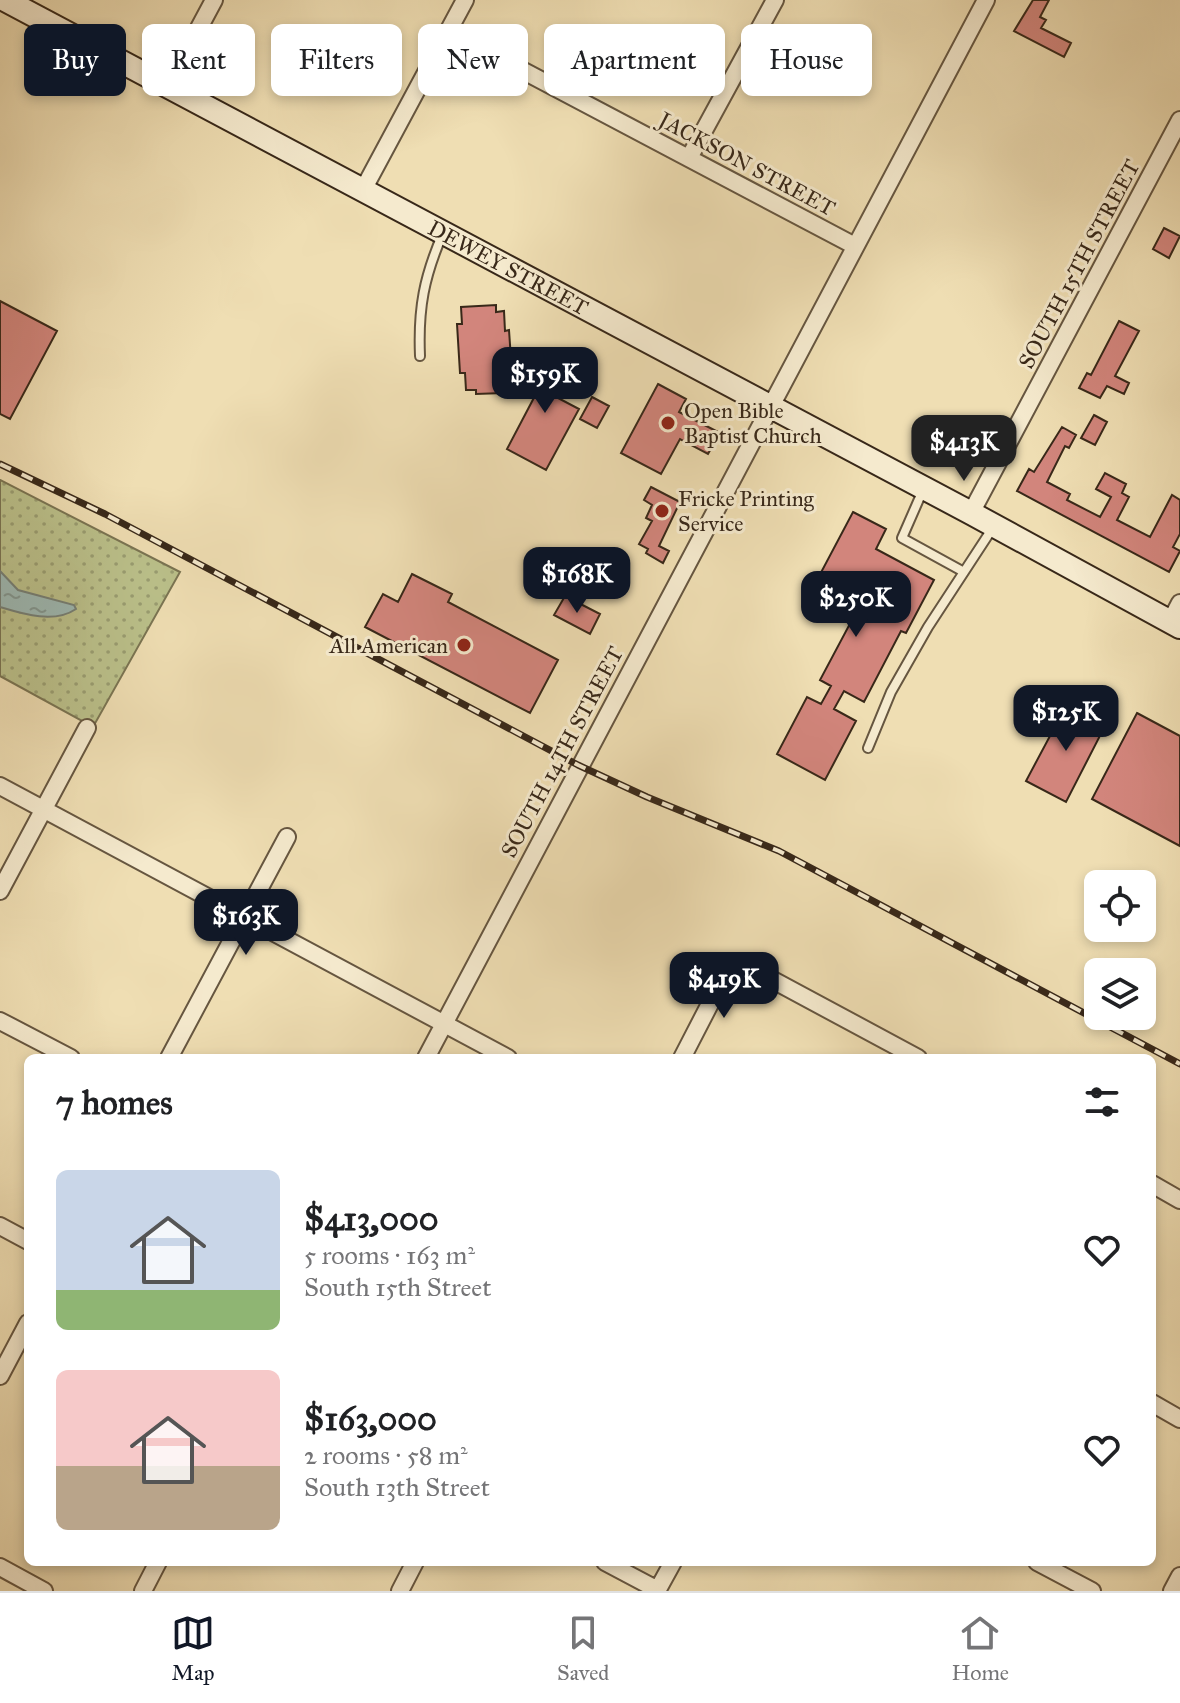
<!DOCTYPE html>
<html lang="en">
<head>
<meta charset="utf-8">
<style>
	:root { --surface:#fff; --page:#f6f6f6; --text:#202124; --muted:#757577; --line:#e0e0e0; --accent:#111827 }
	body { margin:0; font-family:"IM FELL Great Primer",serif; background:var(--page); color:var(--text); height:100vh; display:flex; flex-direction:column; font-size:30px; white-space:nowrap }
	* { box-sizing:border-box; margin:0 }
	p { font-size:26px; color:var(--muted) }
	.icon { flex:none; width:44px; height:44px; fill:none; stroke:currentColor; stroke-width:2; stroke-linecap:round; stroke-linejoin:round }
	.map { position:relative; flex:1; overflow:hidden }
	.details { position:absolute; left:24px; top:1054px; width:1132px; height:512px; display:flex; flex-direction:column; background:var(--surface); border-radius:12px; box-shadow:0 4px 12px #0003 }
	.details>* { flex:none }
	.guide { position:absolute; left:24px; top:24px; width:1132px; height:72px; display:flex; gap:16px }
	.buttons { position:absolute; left:1084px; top:870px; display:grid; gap:16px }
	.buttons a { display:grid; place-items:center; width:72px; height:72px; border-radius:12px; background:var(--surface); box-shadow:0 4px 12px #0003; font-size:40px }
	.price { position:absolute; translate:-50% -68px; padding:0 18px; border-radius:16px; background:var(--accent); color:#fff; font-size:26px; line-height:52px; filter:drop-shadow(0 2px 4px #0008) }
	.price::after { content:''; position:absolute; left:50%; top:48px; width:24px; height:18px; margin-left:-12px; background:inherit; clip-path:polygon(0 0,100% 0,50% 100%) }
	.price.on { background:#222; color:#fff }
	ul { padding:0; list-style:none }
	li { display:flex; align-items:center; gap:24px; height:200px; padding:0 32px }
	li span { display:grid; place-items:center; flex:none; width:224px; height:160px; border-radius:12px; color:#555 }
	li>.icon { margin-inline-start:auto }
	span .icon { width:96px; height:96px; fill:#fffc; stroke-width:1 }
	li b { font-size:34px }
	h2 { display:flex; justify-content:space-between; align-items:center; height:96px; padding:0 32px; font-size:34px }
	.pill { padding:0 28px; border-radius:12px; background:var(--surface); box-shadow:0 4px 12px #0003; font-size:28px; line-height:72px }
	.pill.on { background:var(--accent); color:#fff }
	.tab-bar { display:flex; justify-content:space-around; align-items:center; height:112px; border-top:2px solid var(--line); background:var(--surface); font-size:22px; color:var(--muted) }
	.tab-bar a { display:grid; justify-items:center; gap:4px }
	.tab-bar .on { color:var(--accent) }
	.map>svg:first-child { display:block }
	.park { fill:url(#park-dots); stroke:#7a7452; stroke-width:2 }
	.water { fill:url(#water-ripples); stroke:#758077; stroke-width:2 }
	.building { fill:#d2857c; stroke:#382819; stroke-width:2 }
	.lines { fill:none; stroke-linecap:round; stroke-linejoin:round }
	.lane-casing { stroke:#665640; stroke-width:12 }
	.street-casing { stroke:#665640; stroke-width:20 }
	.secondary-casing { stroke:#382819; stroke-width:26 }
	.lane { stroke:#f5eace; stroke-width:8 }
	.street { stroke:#f5eace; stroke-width:16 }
	.secondary { stroke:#f5eace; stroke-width:22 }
	.rail-casing { stroke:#382819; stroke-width:7 }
	.rail { stroke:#f5eace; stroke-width:4; stroke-dasharray:12; stroke-linecap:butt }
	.poi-dot { fill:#8f2418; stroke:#f5eace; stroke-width:3 }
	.labels { text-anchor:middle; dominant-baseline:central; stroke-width:6; stroke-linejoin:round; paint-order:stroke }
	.street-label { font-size:22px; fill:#382819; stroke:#f5eace }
	.poi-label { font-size:22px; fill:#382819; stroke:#f5eace; text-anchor:start }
</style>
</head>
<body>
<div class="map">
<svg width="1180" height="1591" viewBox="0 0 1180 1591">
	<defs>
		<pattern id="park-dots" width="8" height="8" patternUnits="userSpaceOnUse" patternTransform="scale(2)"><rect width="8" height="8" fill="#bbc18b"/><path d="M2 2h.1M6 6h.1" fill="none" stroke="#999d71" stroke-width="1.8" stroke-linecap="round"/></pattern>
		<pattern id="water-ripples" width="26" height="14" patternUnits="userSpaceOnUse" patternTransform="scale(2)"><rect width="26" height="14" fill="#9dbab5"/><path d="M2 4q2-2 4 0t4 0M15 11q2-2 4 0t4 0" fill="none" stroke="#819792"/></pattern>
	</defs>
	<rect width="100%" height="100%" fill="#efdeb3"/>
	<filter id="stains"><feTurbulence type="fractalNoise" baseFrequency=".0025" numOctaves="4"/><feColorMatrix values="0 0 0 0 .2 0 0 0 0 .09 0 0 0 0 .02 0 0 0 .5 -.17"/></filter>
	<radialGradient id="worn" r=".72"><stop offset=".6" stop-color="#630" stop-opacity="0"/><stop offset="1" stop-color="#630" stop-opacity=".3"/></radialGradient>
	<!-- park -->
	<path class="park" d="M 0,480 L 180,572 L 93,727 L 0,676 Z"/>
	<!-- water -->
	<path class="water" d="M 0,571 L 18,590 L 74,605 L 76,609 C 54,624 23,614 0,607 Z"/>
	<!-- building -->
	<path class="building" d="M 1033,0 L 1049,0 L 1040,17 L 1046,20 L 1041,28 L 1071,43 L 1064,57 L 1014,31 Z
		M 1164,228 L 1180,236 L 1169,258 L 1153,249 Z
		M 0,301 L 57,331 L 10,419 L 0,414 Z
		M 496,305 L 496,312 L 504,311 L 505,331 L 509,330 L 512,374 L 507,372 L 508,388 L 503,388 L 503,393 L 476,394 L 476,390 L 466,390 L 465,373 L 460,373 L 457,324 L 462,324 L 461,307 Z
		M 1119,321 L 1139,331 L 1115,376 L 1129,383 L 1124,394 L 1107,386 L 1100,398 L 1079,388 L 1087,373 L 1091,375 Z
		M 555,354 L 575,364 L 558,398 L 579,409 L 546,470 L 507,449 L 538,390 L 523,381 L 532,365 L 545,372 Z
		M 658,384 L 686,399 L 679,412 L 720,433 L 708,454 L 680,439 L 661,474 L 621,453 Z
		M 592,397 L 609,406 L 597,428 L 580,419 Z
		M 1094,415 L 1107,422 L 1095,445 L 1081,438 Z
		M 1062,427 L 1076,435 L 1069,448 L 1065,446 L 1047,482 L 1070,494 L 1067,500 L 1100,517 L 1111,497 L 1096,489 L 1105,473 L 1126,484 L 1122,493 L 1129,497 L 1117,520 L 1150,537 L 1172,495 L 1180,500 L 1180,534 L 1173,547 L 1180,551 L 1169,572 L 1017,491 L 1029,469 L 1034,472 Z
		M 651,487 L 680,502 L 659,546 L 669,551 L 663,563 L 646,553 L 648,549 L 639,544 L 652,521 L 646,518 L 652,505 L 644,500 Z
		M 853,512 L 886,529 L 876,549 L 934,580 L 906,633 L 901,631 L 864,702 L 844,691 L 834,709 L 856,721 L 825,780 L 777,754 L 807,697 L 821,704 L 831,686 L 820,680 L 861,603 L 817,580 Z
		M 412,574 L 452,594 L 448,602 L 558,660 L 530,713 L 365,627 L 383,594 L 398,602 Z
		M 565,596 L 600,614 L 590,634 L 554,615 Z
		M 1067,704 L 1106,724 L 1066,802 L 1026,781 Z
		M 1137,713 L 1180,736 L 1180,846 L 1092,799 Z"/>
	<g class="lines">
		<!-- lane casing -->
		<g class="lane-casing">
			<path id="lane" d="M 420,356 C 418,308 424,277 443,233
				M 923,490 L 902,538 L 964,572
				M 868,748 L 891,692 L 928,627 L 994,526"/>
		</g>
		<!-- street casing -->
		<g class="street-casing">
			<path id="street" d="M 448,31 L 855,246
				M 168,86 L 214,0
				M 689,158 L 775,0
				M 363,190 L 465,0
				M 971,513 L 1180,120
				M 1170,622 L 1180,603
				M 0,786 L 508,1058
				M 0,891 L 87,728
				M 0,1021 L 71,1058
				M 169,1058 L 287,837
				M 426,1058 L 986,0
				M 682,1058 L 714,996 L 736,964 L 771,979 L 918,1058
				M 1152,1184 L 1180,1200
				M 0,1226 L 28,1241
				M 0,1376 L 28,1323
				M 1152,1403 L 1180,1419
				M 605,1562 L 658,1590
				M 1037,1562 L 1092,1591
				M 0,1567 L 44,1591
				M 143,1591 L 158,1562
				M 400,1591 L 415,1562
				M 657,1591 L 673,1562
				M 1172,1591 L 1180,1576"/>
		</g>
		<!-- secondary casing -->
		<g class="secondary-casing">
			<g id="secondary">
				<path id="s1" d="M 5,0 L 971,513 L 1180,627"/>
			</g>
		</g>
		<!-- lane -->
		<use href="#lane" class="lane"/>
		<!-- street -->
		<use href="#street" class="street"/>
		<!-- secondary -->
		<use href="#secondary" class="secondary"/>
		<!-- rail casing -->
		<g class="rail-casing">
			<path id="rail" d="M 0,464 L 105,514 L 578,765 L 647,797 L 779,851 L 1180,1064"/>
		</g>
		<!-- rail -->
		<use href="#rail" class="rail"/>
	</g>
	<!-- markers -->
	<g class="poi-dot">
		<circle cx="668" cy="423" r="8"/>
		<circle cx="662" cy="511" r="8"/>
		<circle cx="464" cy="645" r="8"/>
	</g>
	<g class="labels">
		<!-- street labels -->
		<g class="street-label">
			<text transform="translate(747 164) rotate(28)">JACKSON STREET</text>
			<text transform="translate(1079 264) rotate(-62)">SOUTH 15TH STREET</text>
			<text stroke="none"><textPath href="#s1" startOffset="570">DEWEY STREET</textPath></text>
			<text transform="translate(562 752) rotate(-62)">SOUTH 14TH STREET</text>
		</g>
		<!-- poi labels -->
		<g class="poi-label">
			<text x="684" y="410">Open Bible<tspan x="684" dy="25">Baptist Church</tspan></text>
			<text x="678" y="498">Fricke Printing<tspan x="678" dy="25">Service</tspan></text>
			<text x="448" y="645" text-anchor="end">All American</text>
		</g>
	</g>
	<rect width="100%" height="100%" filter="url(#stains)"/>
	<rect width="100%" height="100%" fill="url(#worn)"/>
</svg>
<div class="buttons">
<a><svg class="icon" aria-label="locate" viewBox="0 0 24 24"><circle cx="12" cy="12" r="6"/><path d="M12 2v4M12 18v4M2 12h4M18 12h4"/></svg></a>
<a><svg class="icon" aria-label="layers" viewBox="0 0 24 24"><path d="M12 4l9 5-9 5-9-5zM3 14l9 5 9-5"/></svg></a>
</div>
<b class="price" style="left:545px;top:415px">$159K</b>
<b class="price on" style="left:964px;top:483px">$413K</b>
<b class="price" style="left:577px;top:615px">$168K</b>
<b class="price" style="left:856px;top:639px">$250K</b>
<b class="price" style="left:1066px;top:753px">$125K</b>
<b class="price" style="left:246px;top:957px">$163K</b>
<b class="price" style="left:724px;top:1020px">$419K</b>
<div class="guide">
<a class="pill on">Buy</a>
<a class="pill">Rent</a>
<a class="pill">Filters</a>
<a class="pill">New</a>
<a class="pill">Apartment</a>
<a class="pill">House</a>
</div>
<section class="details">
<h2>7 homes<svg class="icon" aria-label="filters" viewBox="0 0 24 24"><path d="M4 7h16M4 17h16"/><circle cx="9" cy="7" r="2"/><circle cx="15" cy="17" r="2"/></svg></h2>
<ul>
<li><span style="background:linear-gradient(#c9d6e8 75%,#8fb573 0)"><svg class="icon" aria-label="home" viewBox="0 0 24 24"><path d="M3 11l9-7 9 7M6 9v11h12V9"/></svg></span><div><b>$413,000</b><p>5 rooms · 163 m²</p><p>South 15th Street</p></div><svg class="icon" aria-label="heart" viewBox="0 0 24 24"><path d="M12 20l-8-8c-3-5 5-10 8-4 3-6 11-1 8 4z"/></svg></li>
<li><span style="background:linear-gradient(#f6c9c9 60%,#b9a48a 0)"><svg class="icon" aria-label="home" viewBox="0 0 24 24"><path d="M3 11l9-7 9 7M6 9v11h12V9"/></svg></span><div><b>$163,000</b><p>2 rooms · 58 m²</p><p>South 13th Street</p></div><svg class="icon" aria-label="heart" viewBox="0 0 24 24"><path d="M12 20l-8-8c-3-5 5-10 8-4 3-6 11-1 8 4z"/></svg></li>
</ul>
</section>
</div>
<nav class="tab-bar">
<a class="on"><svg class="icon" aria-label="map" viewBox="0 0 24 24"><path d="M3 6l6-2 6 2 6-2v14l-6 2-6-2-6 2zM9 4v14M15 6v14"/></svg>Map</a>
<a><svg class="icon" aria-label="saved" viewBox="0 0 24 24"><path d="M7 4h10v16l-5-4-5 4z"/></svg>Saved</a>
<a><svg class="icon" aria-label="home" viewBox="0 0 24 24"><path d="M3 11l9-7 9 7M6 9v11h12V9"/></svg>Home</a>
</nav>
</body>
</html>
